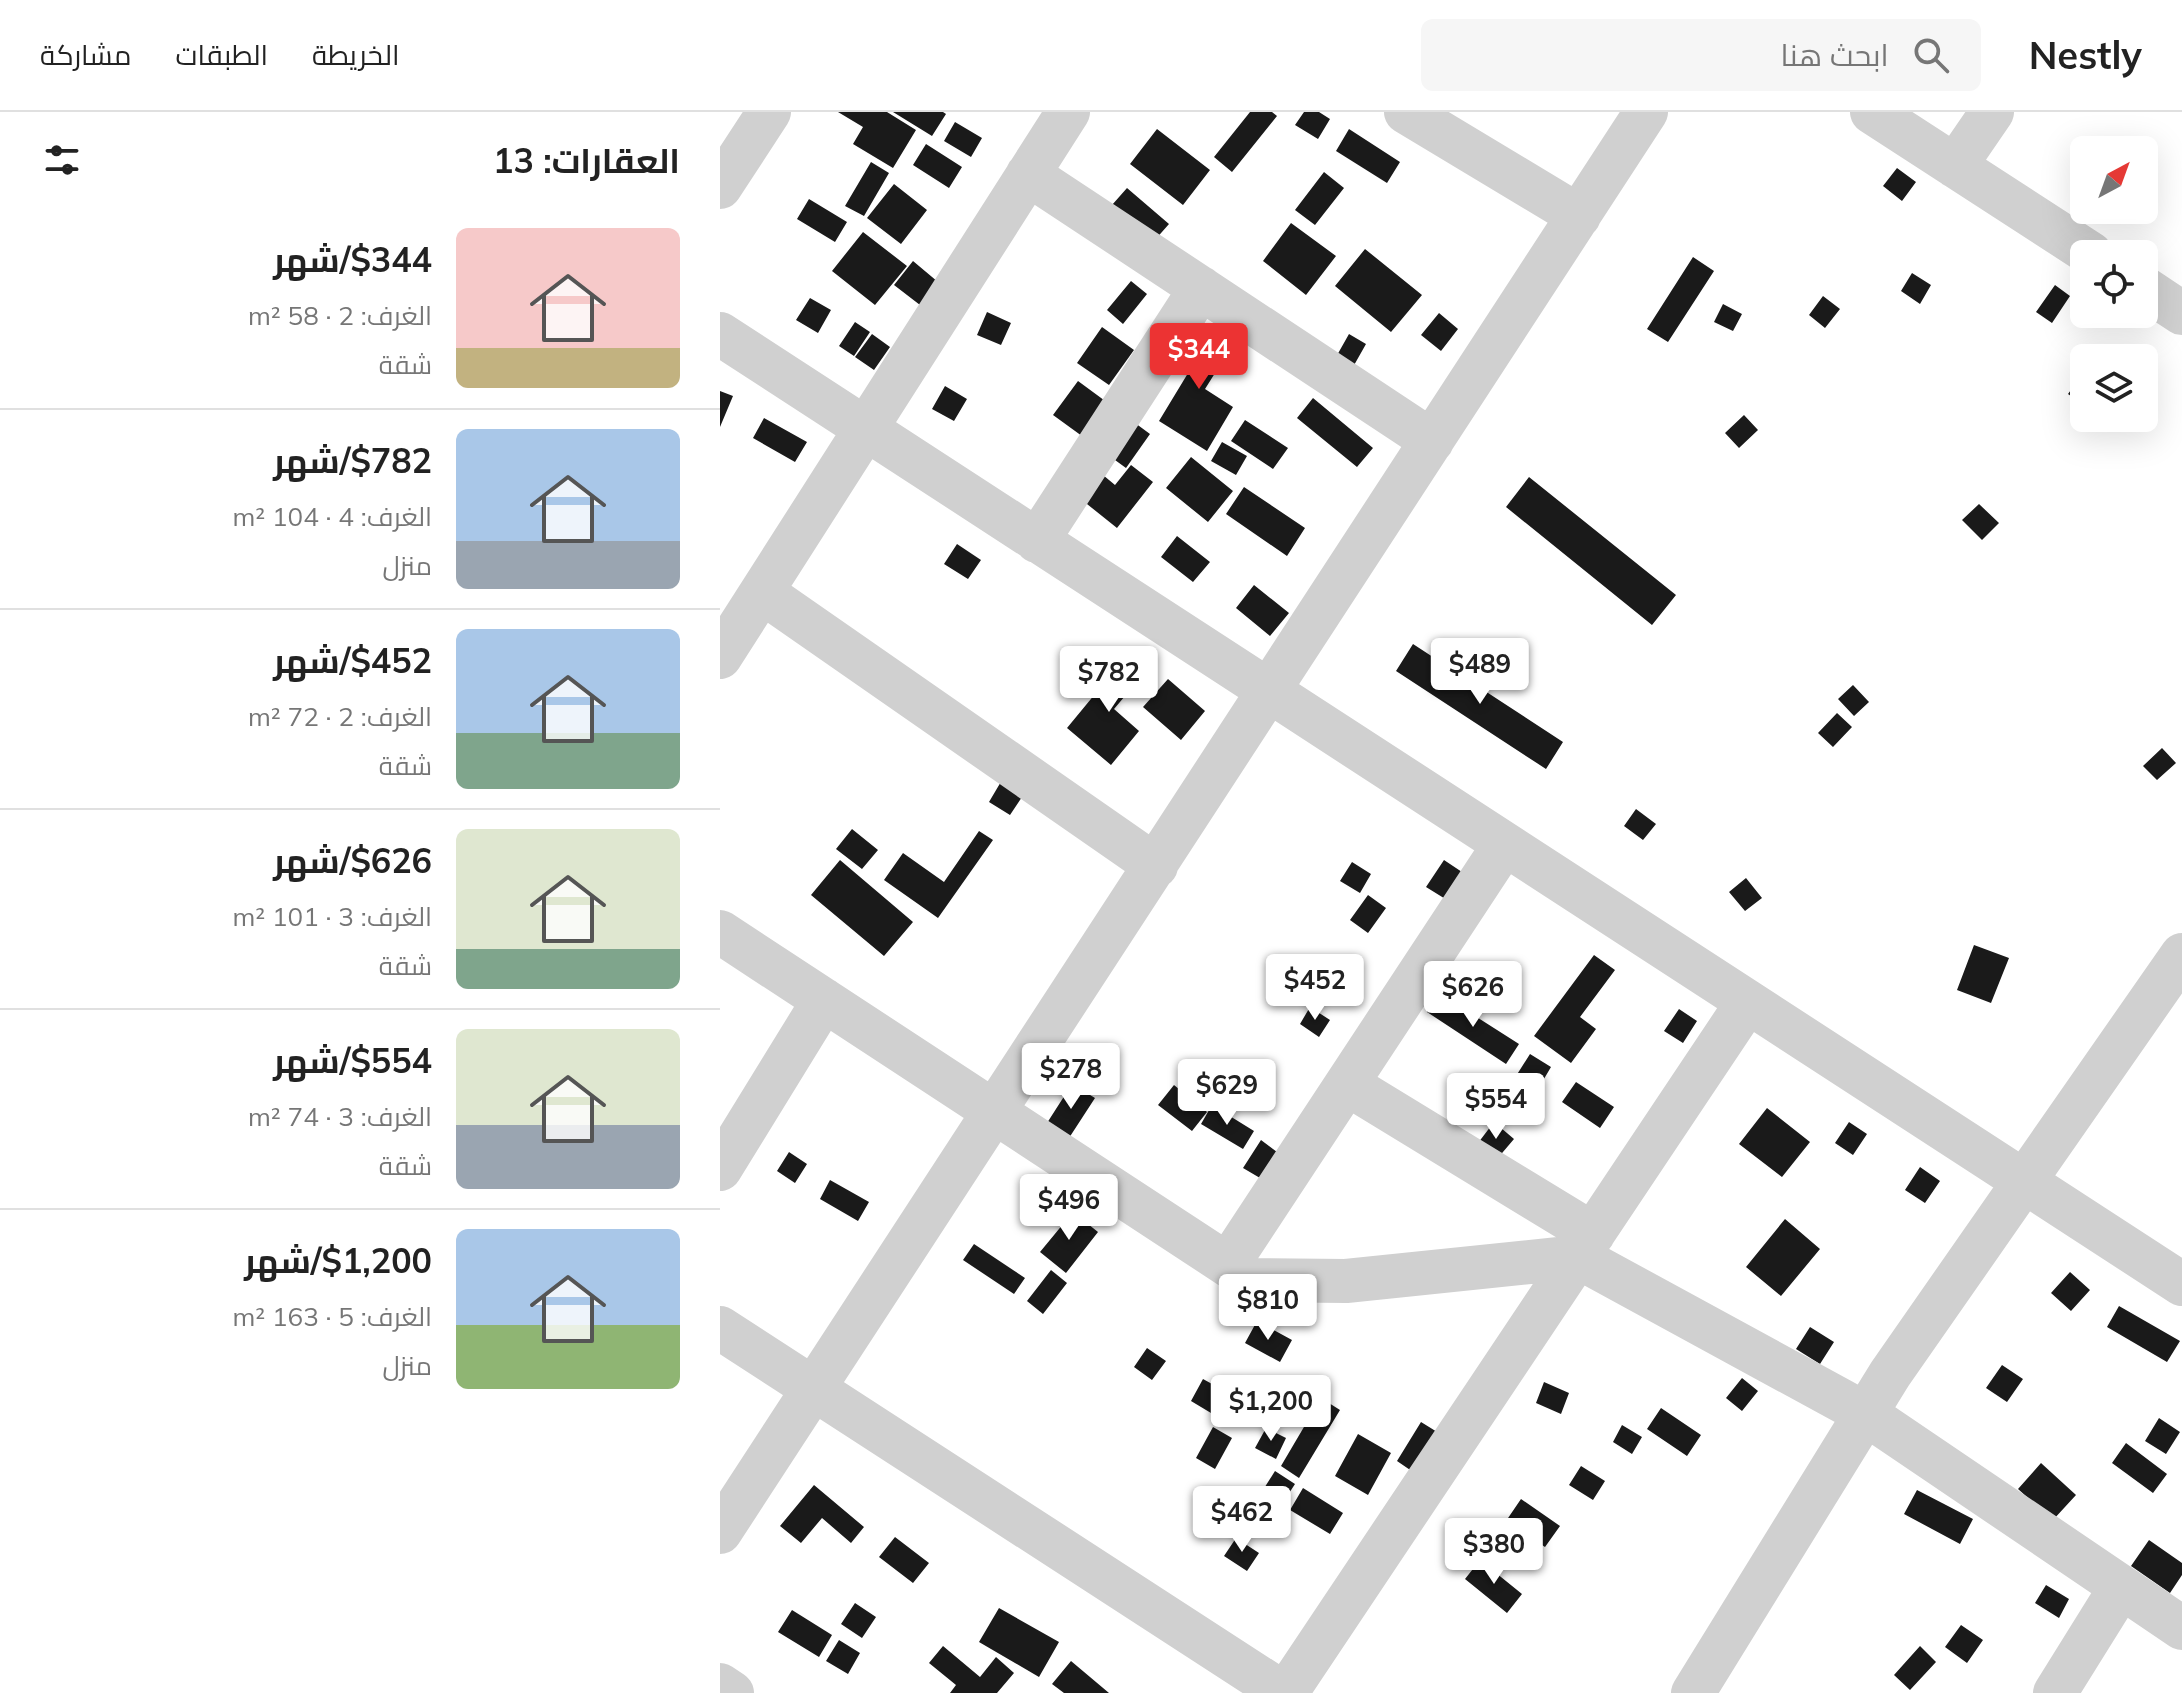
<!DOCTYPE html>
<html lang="ar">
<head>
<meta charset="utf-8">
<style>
	:root { --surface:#fff; --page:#f6f6f6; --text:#222; --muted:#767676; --line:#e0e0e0; --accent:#ec3333 }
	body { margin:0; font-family:Mulish,Cairo,sans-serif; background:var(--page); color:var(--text); direction:rtl; height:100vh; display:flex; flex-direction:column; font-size:30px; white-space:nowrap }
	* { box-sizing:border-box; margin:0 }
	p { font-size:26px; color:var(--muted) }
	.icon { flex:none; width:44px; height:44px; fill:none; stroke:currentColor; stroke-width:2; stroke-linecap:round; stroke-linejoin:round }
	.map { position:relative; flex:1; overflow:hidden; direction:ltr }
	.details { display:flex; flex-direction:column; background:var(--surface); width:720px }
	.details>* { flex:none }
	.needle { width:52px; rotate:41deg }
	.controls { position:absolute; left:1350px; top:24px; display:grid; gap:16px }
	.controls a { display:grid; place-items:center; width:88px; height:88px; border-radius:12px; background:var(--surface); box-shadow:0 8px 32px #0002; font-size:40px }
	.price { position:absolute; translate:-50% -68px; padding:0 18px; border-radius:8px; background:#fff; color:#222; font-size:26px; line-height:52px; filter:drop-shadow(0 2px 4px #0008) }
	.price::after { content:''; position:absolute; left:50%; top:48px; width:24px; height:18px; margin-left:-12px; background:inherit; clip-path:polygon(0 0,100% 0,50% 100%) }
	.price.active { background:var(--accent); color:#fff }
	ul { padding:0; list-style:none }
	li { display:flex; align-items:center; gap:24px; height:200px; padding:0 40px }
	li+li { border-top:2px solid var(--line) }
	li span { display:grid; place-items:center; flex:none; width:224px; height:160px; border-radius:12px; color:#555 }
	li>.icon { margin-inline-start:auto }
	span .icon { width:96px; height:96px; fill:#fffc; stroke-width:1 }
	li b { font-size:34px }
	h2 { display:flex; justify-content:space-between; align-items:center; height:96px; padding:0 40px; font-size:34px }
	header { display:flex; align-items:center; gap:48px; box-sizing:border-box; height:112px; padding:0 40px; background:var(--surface); border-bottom:2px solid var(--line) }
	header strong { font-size:38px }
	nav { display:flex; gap:44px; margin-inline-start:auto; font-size:28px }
	.search { width:560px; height:72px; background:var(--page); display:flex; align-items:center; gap:20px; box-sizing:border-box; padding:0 28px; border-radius:12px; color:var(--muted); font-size:30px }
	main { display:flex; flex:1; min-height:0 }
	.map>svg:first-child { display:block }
	.building { fill:#1a1a1a }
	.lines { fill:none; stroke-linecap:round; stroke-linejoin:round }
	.minor { stroke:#d0d0d0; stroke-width:44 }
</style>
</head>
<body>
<header>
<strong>Nestly</strong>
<div class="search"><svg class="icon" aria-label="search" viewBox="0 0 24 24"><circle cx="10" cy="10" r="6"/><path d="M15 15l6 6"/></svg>ابحث هنا</div>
<nav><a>الخريطة</a><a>الطبقات</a><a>مشاركة</a></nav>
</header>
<main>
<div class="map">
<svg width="1462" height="1581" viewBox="0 0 1462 1581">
	<rect width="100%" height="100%" fill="#fff"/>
	<!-- building -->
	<path class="building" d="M 118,0 L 167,0 L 196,18 L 173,56 L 133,32 L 143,15 Z
		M 173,0 L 223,0 L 226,2 L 212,24 Z
		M 530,0 L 552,0 L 557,4 L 512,60 L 494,45 Z
		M 584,0 L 599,0 L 610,7 L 598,27 L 575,13 Z
		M 235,10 L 262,26 L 251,45 L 224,29 Z
		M 437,17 L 490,58 L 463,93 L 410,52 Z
		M 629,17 L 680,50 L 667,71 L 616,39 Z
		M 206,32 L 242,55 L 229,76 L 193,53 Z
		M 151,50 L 169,61 L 144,104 L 125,94 Z
		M 1177,56 L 1196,70 L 1182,89 L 1163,74 Z
		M 604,60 L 624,76 L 595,113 L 575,98 Z
		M 174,72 L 207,98 L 181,132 L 147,106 Z
		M 407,76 L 449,112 L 434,129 L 392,93 Z
		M 89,87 L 127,110 L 115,130 L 77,107 Z
		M 571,111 L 616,144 L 586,183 L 543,149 Z
		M 143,120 L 187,154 L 155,193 L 112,159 Z
		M 645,137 L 702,183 L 671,220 L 615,174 Z
		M 973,145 L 994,159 L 948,230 L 927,217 Z
		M 193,149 L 218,170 L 200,193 L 174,173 Z
		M 1192,161 L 1211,173 L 1200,192 L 1181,179 Z
		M 411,169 L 427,182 L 403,212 L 387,198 Z
		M 1335,173 L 1350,184 L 1332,211 L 1316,200 Z
		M 1103,184 L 1120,197 L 1105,216 L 1089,203 Z
		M 90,186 L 111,198 L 98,221 L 76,208 Z
		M 1003,192 L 1022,202 L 1013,219 L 994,210 Z
		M 267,200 L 291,211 L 281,233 L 257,223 Z
		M 719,201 L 738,217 L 721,239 L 701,223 Z
		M 472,209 L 512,234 L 485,277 L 513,295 L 487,339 L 439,309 L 479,243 L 459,231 Z
		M 135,210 L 150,220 L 134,244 L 119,234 Z
		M 382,215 L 414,238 L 389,273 L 357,251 Z
		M 152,222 L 170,235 L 154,258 L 135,245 Z
		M 629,222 L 646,232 L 633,255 L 616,245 Z
		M 1364,260 L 1364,293 L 1348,282 Z
		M 358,269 L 430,322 L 406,356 L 333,303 Z
		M 225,274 L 247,287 L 234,309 L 212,297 Z
		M 0,279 L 13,284 L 0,315 Z
		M 593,286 L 653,336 L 637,355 L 577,306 Z
		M 1024,303 L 1038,318 L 1019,336 L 1005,321 Z
		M 44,306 L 87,330 L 75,350 L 33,326 Z
		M 525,308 L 568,336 L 553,357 L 511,329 Z
		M 502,330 L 527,344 L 516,363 L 491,349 Z
		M 471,345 L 513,379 L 488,410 L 446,376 Z
		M 411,353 L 433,370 L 397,416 L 357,384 L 377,358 L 395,373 Z
		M 809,365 L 956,483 L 932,513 L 786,395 Z
		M 524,375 L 585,416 L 567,444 L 506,402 Z
		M 1259,392 L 1279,411 L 1262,428 L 1242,408 Z
		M 457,424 L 490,450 L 473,470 L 441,445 Z
		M 237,432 L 261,448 L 248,467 L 224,452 Z
		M 534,473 L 569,501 L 550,524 L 516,496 Z
		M 693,532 L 843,630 L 826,657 L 676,559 Z
		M 408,542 L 427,558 L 394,597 L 419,619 L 391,653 L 347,616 Z
		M 448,567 L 485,599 L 461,628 L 423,595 Z
		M 1133,573 L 1149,590 L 1134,604 L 1118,587 Z
		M 1117,601 L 1132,615 L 1113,635 L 1098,621 Z
		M 1442,636 L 1456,651 L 1437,668 L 1423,654 Z
		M 282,668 L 304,682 L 290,703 L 269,690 Z
		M 916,697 L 936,712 L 923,728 L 904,714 Z
		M 132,717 L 158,738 L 142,757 L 116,737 Z
		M 259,719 L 273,728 L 218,806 L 164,768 L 183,741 L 224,770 Z
		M 120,748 L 193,810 L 164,844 L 91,783 Z
		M 724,748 L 745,762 L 727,788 L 706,775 Z
		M 632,750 L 651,762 L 640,781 L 620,769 Z
		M 1026,766 L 1042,786 L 1025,799 L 1009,780 Z
		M 648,783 L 666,796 L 648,821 L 630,808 Z
		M 1254,833 L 1289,846 L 1271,891 L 1237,878 Z
		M 874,843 L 895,858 L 860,905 L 876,917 L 851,951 L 814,924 Z
		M 719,881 L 799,932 L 786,952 L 707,900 Z
		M 590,895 L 610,908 L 599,925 L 580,912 Z
		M 959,897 L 977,909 L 963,931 L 944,919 Z
		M 810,942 L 831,955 L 818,977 L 796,964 Z
		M 856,970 L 894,995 L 880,1016 L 842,990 Z
		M 352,972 L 375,986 L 349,1026 L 327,1011 Z
		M 454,973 L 487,1000 L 472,1019 L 438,993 Z
		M 492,993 L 534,1019 L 523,1037 L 481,1012 Z
		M 1047,996 L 1090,1030 L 1062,1065 L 1019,1032 Z
		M 774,1010 L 794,1027 L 777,1047 L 758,1031 Z
		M 1129,1010 L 1147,1022 L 1133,1043 L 1115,1031 Z
		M 541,1028 L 557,1040 L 540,1066 L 523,1056 Z
		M 69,1040 L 87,1052 L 75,1071 L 57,1059 Z
		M 1200,1055 L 1220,1069 L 1205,1091 L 1185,1078 Z
		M 110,1068 L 149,1090 L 138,1109 L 100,1087 Z
		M 353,1100 L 378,1120 L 346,1161 L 320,1140 Z
		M 1065,1107 L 1100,1137 L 1061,1184 L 1026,1155 Z
		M 254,1132 L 305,1166 L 294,1182 L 243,1148 Z
		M 331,1158 L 347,1171 L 323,1202 L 307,1189 Z
		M 1350,1160 L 1370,1178 L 1351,1199 L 1331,1181 Z
		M 1399,1194 L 1460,1229 L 1447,1250 L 1387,1215 Z
		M 537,1209 L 572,1228 L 560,1250 L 525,1231 Z
		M 1090,1215 L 1114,1230 L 1100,1252 L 1076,1237 Z
		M 427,1236 L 446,1249 L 432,1268 L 414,1255 Z
		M 1282,1253 L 1303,1267 L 1287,1290 L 1266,1276 Z
		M 1022,1266 L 1038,1279 L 1022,1299 L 1006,1286 Z
		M 483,1267 L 503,1278 L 491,1301 L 471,1289 Z
		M 824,1270 L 849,1281 L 841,1302 L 816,1291 Z
		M 601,1286 L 620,1298 L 579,1366 L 561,1354 Z
		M 941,1296 L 981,1323 L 967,1344 L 927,1317 Z
		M 1439,1306 L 1460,1320 L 1446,1342 L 1425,1329 Z
		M 701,1310 L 722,1323 L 696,1362 L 677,1349 Z
		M 902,1313 L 922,1325 L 912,1342 L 893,1330 Z
		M 493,1315 L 512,1326 L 495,1357 L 476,1346 Z
		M 546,1316 L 566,1326 L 556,1347 L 535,1336 Z
		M 638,1322 L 671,1341 L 648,1383 L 615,1364 Z
		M 1406,1331 L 1447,1362 L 1433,1381 L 1392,1351 Z
		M 1321,1351 L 1356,1383 L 1333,1408 L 1298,1377 Z
		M 861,1354 L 885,1369 L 873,1388 L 849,1373 Z
		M 555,1359 L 575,1372 L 549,1412 L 529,1400 Z
		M 94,1373 L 144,1415 L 131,1431 L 102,1406 L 81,1431 L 60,1414 Z
		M 583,1376 L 623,1401 L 610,1422 L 570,1398 Z
		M 1197,1378 L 1253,1407 L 1240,1432 L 1184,1402 Z
		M 801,1387 L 840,1414 L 825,1435 L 786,1409 Z
		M 175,1425 L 209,1451 L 193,1471 L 159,1445 Z
		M 516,1426 L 539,1441 L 527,1459 L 504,1444 Z
		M 1429,1428 L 1462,1451 L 1462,1463 L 1450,1481 L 1411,1454 Z
		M 760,1448 L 802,1482 L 787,1501 L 745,1467 Z
		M 1326,1473 L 1349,1487 L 1339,1506 L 1315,1491 Z
		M 135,1491 L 156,1505 L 142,1526 L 121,1512 Z
		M 279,1496 L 339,1530 L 319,1565 L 259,1530 Z
		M 72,1498 L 112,1523 L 99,1545 L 58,1520 Z
		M 1241,1513 L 1263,1528 L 1247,1551 L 1225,1535 Z
		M 119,1528 L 140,1541 L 128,1562 L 106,1549 Z
		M 223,1534 L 260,1565 L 276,1545 L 294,1561 L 277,1581 L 230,1581 L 236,1573 L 209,1551 Z
		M 1200,1534 L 1216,1550 L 1190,1578 L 1174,1563 Z
		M 351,1549 L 389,1581 L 344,1581 L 332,1572 Z"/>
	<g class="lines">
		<!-- minor -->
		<path class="minor" d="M 686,0 L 859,104
			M 1152,0 L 1371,142
			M 1235,54 L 1272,0
			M 308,62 L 712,329
			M 0,75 L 49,0
			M 1424,176 L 1462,201
			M 0,222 L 1462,1172
			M 317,429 L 481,176
			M 42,480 L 436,754
			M 0,545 L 348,0
			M 0,820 L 531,1168 L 626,1169 L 858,1145 L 1146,1302 L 1462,1516
			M 627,972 L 873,1122
			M 0,1057 L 104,888
			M 508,1152 L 784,733
			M 0,1216 L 563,1581
			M 0,1420 L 926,0
			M 0,1573 L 12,1581
			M 566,1581 L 1027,891
			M 973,1581 L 1170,1262 L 1462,843
			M 1335,1581 L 1401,1475"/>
	</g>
</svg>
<div class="controls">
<a><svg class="needle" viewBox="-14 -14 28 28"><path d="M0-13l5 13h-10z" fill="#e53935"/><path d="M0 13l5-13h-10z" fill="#767676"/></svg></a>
<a><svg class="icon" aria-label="locate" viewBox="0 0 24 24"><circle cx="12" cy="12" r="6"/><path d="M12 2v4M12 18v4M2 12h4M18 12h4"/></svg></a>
<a><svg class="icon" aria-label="layers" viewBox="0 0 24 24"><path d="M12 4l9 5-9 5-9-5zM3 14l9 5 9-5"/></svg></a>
</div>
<b class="price active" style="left:479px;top:279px">$344</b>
<b class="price" style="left:760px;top:594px">$489</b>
<b class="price" style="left:389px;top:602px">$782</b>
<b class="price" style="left:595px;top:910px">$452</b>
<b class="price" style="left:753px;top:917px">$626</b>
<b class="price" style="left:351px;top:999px">$278</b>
<b class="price" style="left:507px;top:1015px">$629</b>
<b class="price" style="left:776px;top:1029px">$554</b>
<b class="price" style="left:349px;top:1130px">$496</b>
<b class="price" style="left:548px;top:1230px">$810</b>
<b class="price" style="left:551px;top:1331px">$1,200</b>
<b class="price" style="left:522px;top:1442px">$462</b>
<b class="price" style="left:774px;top:1474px">$380</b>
</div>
<section class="details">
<h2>العقارات: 13<svg class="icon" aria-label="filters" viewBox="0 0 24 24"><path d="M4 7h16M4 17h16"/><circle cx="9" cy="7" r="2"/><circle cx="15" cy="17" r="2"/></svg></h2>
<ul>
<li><span style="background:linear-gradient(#f6c9c9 75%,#c2b280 0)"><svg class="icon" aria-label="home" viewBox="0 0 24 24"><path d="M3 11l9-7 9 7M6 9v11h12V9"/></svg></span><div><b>$344/شهر</b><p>الغرف: 2 · 58 m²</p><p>شقة</p></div></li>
<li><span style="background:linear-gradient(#a9c7e8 70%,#9aa5b1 0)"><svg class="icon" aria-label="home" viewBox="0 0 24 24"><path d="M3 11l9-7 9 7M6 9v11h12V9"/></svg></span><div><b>$782/شهر</b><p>الغرف: 4 · 104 m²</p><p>منزل</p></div></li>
<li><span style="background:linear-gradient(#a9c7e8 65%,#7fa58c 0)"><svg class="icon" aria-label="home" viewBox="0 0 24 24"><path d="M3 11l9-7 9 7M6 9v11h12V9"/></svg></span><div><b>$452/شهر</b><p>الغرف: 2 · 72 m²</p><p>شقة</p></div></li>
<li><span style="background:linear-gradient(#dfe7d0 75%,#7fa58c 0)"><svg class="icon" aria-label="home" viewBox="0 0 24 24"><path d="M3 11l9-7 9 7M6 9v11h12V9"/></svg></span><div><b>$626/شهر</b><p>الغرف: 3 · 101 m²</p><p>شقة</p></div></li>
<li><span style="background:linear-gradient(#dfe7d0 60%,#9aa5b1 0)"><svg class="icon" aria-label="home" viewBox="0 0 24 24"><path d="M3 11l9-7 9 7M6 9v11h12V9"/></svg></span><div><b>$554/شهر</b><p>الغرف: 3 · 74 m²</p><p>شقة</p></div></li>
<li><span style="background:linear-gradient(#a9c7e8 60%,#8fb573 0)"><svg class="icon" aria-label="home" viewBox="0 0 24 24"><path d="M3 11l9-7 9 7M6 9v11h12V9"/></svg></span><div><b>$1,200/شهر</b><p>الغرف: 5 · 163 m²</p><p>منزل</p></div></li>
</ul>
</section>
</main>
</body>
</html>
